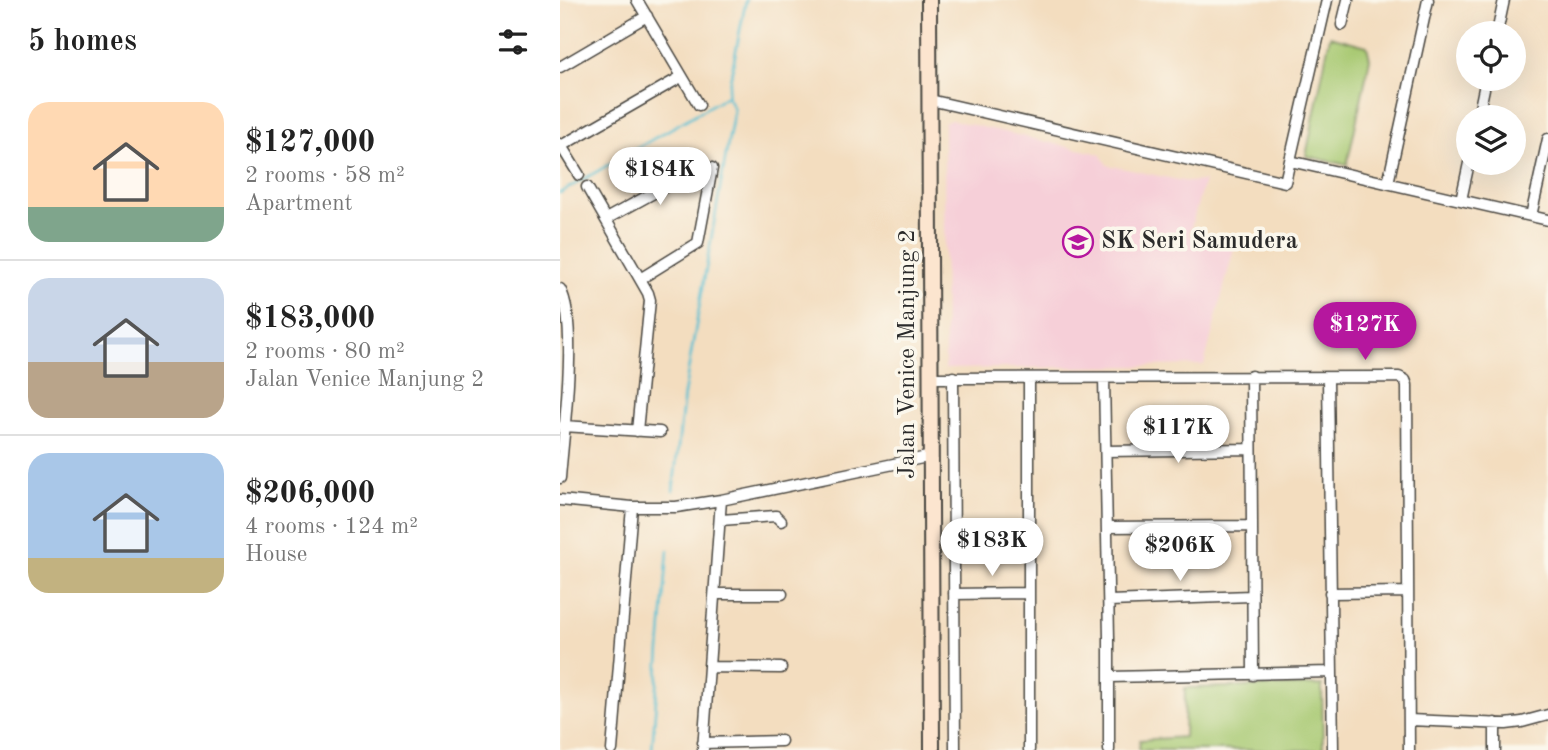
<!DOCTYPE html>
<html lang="en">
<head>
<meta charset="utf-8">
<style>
	:root { --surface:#fff; --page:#f2f2f2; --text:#222; --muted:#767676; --line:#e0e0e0; --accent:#b5179e }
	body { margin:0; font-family:"Old Standard TT",serif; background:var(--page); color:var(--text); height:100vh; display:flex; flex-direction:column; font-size:26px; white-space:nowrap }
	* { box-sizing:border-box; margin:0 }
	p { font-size:23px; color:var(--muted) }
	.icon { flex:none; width:38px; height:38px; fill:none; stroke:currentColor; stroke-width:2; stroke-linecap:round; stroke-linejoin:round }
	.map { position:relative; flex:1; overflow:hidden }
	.sheet { display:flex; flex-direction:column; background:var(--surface); width:560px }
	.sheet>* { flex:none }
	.fabs { position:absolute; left:896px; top:21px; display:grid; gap:14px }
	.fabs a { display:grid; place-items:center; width:70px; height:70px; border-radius:50%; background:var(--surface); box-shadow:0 7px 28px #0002; font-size:35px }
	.price { position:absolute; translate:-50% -60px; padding:0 16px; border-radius:24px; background:#fff; color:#222; font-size:23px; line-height:46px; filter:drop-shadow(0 2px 4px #0008) }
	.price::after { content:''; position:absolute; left:50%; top:42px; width:21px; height:16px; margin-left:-10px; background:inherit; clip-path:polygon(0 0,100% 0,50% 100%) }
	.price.selected { background:var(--accent); color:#fff }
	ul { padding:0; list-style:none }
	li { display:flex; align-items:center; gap:21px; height:175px; padding:0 28px }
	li+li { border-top:2px solid var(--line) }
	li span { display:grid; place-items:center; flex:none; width:196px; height:140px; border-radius:21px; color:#555 }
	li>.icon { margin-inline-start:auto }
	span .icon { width:84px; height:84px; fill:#fffc; stroke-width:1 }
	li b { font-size:30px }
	h2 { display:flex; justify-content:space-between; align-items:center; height:84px; padding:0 28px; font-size:30px }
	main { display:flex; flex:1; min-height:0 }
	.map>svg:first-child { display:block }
	.built { fill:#f6cfd8 }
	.park { fill:#a8c972; stroke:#6a7a4e; stroke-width:2 }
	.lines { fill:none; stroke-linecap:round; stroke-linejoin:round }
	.stream { stroke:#56bfd2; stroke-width:2.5 }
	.street-casing { stroke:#494641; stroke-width:13 }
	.secondary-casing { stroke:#494641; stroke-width:18 }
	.street { stroke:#fff; stroke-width:10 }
	.secondary { stroke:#fce5cf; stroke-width:14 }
	.labels { text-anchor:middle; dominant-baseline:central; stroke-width:7; stroke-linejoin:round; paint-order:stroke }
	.poi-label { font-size:24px; font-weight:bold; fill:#2b2b2b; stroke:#fbf7ec; text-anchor:start }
	.street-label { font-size:24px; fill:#2b2b2b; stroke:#fbf7ec }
</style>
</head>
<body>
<main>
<section class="sheet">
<h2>5 homes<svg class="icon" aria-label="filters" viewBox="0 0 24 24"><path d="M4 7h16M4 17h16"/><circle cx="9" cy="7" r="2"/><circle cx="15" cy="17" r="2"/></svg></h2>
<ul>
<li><span style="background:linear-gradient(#ffd9b3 75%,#7fa58c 0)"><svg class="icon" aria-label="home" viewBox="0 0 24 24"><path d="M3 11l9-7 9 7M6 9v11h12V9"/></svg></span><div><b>$127,000</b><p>2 rooms · 58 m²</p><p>Apartment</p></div></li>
<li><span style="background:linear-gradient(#c9d6e8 60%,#b9a48a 0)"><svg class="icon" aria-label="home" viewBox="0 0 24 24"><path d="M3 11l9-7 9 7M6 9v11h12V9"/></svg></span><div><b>$183,000</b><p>2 rooms · 80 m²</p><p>Jalan Venice Manjung 2</p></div></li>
<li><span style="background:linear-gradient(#a9c7e8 75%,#c2b280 0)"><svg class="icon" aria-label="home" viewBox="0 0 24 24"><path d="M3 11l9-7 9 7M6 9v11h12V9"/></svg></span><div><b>$206,000</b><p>4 rooms · 124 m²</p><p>House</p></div></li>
</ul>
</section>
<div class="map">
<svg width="988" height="750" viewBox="0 0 988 750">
	<rect width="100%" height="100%" fill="#fbf7ec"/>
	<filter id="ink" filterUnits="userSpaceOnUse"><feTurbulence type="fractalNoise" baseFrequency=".0143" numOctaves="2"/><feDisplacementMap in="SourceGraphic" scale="14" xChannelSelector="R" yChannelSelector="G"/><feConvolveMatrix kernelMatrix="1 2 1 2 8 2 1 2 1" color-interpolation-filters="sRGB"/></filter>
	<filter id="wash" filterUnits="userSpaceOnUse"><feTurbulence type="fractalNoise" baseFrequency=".00686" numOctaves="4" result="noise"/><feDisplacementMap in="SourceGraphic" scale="28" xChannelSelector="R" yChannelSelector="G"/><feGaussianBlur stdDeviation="1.57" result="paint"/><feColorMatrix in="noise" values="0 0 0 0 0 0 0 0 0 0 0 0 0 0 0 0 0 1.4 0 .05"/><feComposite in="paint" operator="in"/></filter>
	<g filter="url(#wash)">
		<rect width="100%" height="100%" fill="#f3ddbf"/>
		<!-- built -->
		<path class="built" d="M 391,120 L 540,154 L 547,165 L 628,182 L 644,181 L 629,235 L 674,248 L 644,365 L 385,369 L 384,123 Z"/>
		<!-- park -->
		<path class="park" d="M 770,36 L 807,46 L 810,59 L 787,165 L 746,156 Z
			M 762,685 L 763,750 L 579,750 L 580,740 L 624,737 L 625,688 Z"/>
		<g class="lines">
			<!-- stream -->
			<path class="stream" d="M 0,193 L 167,96
				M 113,491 L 124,394 L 174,109 L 167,96 L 186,0
				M 92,750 L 108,550"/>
		</g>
	</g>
	<g filter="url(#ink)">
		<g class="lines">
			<!-- street casing -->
			<g class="street-casing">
				<path id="street" d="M 77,0 L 139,105
					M 782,25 L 788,0
					M 937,33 L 944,0
					M 0,67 L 87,16
					M 370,100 L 725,182 L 767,0
					M 918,117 L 926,79
					M 0,144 L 19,175
					M 1,146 L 121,77
					M 730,161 L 988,220
					M 828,183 L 868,0
					M 27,187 L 88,293 L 90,300 L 77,431
					M 901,200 L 909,163
					M 971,216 L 988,139
					M 46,219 L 139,168 L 144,166 L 152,168 L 138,243 L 80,279
					M 0,289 C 19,323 3,435 0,478
					M 691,376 L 693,675
					M 393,377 L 395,750
					M 371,378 L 839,377 L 845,380 L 847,385 L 849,750
					M 544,378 L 549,638 L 549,750
					M 768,378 L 773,750
					M 469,379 L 469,750
					M 3,426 L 100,432
					M 546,451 L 691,449
					M 0,500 L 72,507 L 116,507 L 161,500 L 372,456
					M 161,520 L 216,516 L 221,521
					M 547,527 L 691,526
					M 770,593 L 847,592
					M 155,594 L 222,594
					M 394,594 L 469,593
					M 549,601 L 691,596
					M 149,667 L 221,668
					M 550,677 L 771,672
					M 849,720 L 946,724 L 962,722 L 988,715
					M 935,723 L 935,750
					M 143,743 L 221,741
					M 52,750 L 72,507
					M 143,750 L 161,500"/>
			</g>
			<!-- secondary casing -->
			<g class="secondary-casing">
				<path id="secondary" d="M 369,0 L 372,750"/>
			</g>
			<!-- street -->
			<use href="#street" class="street"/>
			<!-- secondary -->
			<use href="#secondary" class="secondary"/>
		</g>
	</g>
	<!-- icons -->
	<defs>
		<g id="school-ring" transform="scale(1.575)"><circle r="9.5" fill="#fbf7ec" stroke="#b5179e" stroke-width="1.5"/><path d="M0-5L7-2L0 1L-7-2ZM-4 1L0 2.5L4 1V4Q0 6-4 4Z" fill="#b5179e"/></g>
	</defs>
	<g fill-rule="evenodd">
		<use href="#school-ring" x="518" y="242"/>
	</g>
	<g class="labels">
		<!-- poi labels -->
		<g class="poi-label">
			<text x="541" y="242">SK Seri Samudera</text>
		</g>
		<!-- street labels -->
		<g class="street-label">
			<text transform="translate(348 354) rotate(-90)">Jalan Venice Manjung 2</text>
		</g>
	</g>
</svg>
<div class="fabs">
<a><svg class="icon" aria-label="locate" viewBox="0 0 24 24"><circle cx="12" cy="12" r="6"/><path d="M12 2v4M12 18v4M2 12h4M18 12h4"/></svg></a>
<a><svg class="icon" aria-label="layers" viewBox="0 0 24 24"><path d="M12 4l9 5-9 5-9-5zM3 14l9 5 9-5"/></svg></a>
</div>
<b class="price" style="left:100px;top:207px">$184K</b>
<b class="price selected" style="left:805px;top:362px">$127K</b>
<b class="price" style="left:618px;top:465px">$117K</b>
<b class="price" style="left:432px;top:578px">$183K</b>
<b class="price" style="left:620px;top:583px">$206K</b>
</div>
</main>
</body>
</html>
